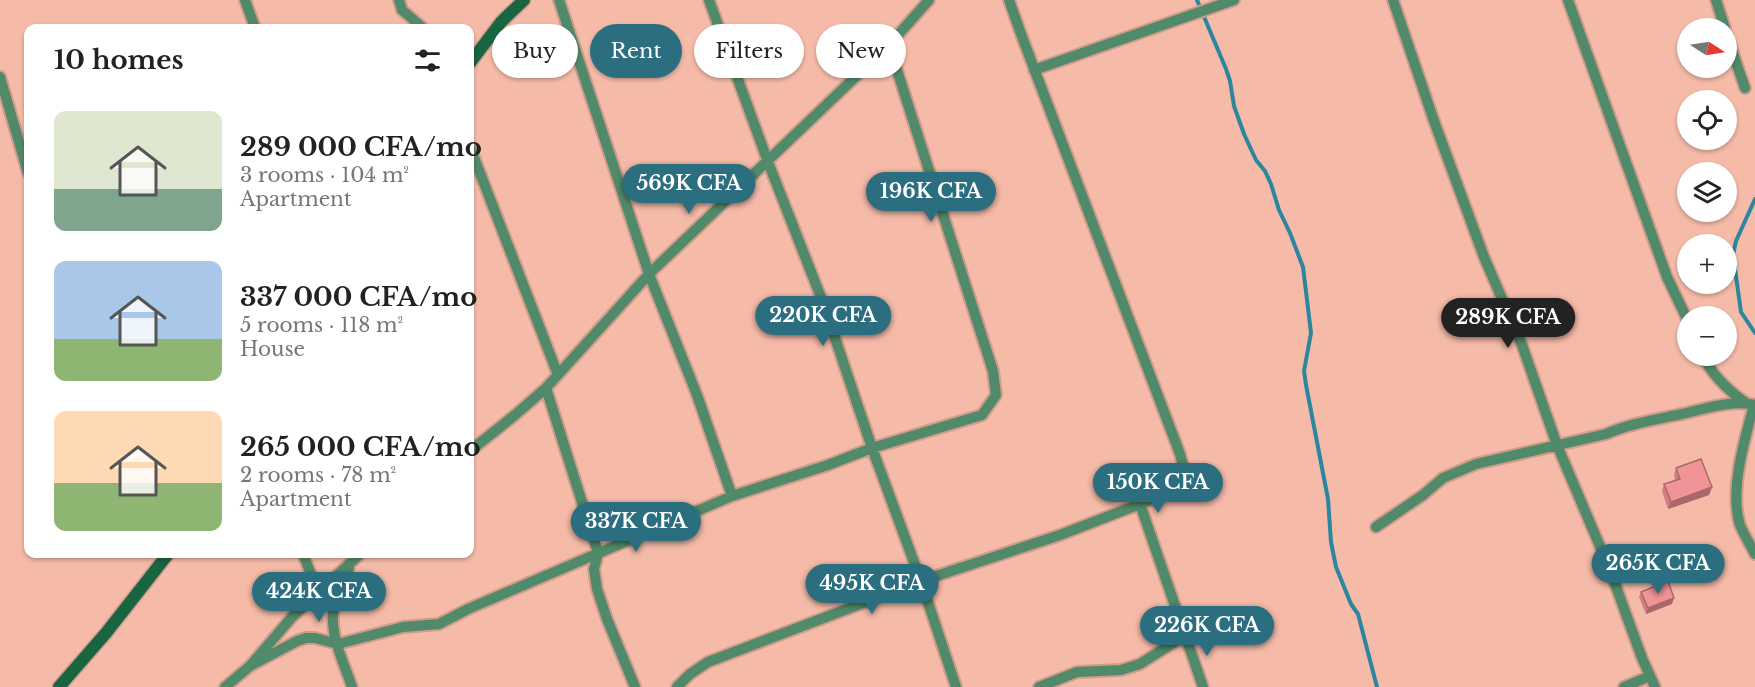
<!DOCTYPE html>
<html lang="en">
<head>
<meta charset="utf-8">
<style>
	:root { --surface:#fff; --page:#f6f6f6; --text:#222; --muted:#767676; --accent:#2b6e80 }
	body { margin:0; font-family:"Libre Baskerville",serif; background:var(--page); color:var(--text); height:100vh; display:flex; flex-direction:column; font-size:22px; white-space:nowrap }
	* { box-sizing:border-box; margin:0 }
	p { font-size:20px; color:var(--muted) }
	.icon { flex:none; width:33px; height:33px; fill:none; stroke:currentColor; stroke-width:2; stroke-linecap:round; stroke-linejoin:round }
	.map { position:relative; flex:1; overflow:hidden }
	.panel { position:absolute; left:24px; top:24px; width:450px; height:534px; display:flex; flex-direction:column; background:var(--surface); border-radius:12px; box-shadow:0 2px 4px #0004 }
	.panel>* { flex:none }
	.guide { position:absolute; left:492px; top:24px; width:570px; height:54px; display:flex; gap:12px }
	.needle { width:39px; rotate:102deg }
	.controls { position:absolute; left:1677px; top:18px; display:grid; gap:12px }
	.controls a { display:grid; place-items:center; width:60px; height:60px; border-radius:50%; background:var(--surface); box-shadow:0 2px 4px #0004; font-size:30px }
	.price { position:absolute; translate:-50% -51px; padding:0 14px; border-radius:21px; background:var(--accent); color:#fff; font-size:20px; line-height:39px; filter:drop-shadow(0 2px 3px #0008) }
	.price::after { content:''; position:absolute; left:50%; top:36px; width:18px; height:14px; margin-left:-9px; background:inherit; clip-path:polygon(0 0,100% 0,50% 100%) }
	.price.current { background:#222; color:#fff }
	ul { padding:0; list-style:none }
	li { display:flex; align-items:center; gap:18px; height:150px; padding:0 30px }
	li span { display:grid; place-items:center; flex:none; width:168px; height:120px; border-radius:12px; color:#555 }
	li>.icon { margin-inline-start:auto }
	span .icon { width:72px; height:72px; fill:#fffc; stroke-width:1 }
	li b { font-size:26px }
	h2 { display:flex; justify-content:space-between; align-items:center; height:72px; padding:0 30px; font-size:26px }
	.pill { padding:0 21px; border-radius:27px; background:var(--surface); box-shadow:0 2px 4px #0004; font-size:21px; line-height:54px }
	.pill.current { background:var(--accent); color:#fff }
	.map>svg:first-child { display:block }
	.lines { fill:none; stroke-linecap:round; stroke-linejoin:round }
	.stream { stroke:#2c869d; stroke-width:4 }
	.minor-casing { stroke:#d09c8b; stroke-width:14 }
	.secondary-casing { stroke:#d09c8b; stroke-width:15 }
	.minor { stroke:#518a6a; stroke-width:10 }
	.secondary { stroke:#196542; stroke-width:12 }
	.wall { fill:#cf7f82 }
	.shaded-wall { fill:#a9686a }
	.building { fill:#f19497; stroke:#a9686a; stroke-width:1.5 }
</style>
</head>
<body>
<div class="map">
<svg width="1755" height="687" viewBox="0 0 1755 687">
	<rect width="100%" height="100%" fill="#f6bba8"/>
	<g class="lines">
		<!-- stream -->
		<path class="stream" d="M 1197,0 L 1226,69 L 1230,81 L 1234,106 L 1244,134 L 1256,160 L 1265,171 L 1271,184 L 1279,210 L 1290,233 L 1303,267 L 1311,333 L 1304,371 L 1306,385 L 1328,499 L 1331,542 L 1336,567 L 1351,604 L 1358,614 L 1377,687
			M 1755,199 L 1736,241 L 1733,255 L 1741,312 L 1755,333"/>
		<!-- minor casing -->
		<g class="minor-casing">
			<path id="minor" d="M 245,0 L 255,28
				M 399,0 L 402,10 L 423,28
				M 559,0 L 649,274 L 697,395 L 732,496
				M 709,0 L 768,162 L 824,305 L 872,448 L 921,581 L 956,687
				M 1009,0 L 1021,34 L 1180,454 C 1181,458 1183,464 1183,468 C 1182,490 1156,497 1140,504
				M 1393,0 L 1434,121 L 1484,257 L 1522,345 L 1557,445 L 1610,570 L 1642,658 L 1655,687
				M 1568,0 L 1667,277 L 1688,321
				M 1716,0 L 1725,28
				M 1726,33 L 1745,88
				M 1034,70 L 1234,0
				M 0,77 L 28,173
				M 470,147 L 558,375
				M 1703,356 C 1712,375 1729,391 1746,403
				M 546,388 L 598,553 L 594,569 L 597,589 L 607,619 L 635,687
				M 1754,405 C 1745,438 1729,491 1740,525 C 1744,535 1750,544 1755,554
				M 470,451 L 515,415 L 546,388 L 649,274 L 889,45 L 929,0
				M 1376,527 L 1423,495 L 1443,478 L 1476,464 L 1606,434 C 1629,424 1653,420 1677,415 C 1702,410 1730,399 1755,405
				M 303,554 L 318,592
				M 349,568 C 340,584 332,603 333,622 C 334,644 345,666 352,687
				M 250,666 L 297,641 L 306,638 L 315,638 L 338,644 L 403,627 L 439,624 L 468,609 L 732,496 L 828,465 L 872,448 L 982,415 L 996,395 L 993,371 L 889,45
				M 225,687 L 250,666 L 292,617 L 360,554
				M 677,687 L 690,674 L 708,662 L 921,581 L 1060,535 L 1140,504 L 1203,687
				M 1039,687 L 1077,672 L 1121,670 L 1140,664 L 1184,636
				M 1624,687 L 1650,676"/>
		</g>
		<!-- secondary casing -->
		<g class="secondary-casing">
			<path id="secondary" d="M 470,63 L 501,22 L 524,0
				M 59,687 L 106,633 L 168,554"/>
		</g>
		<!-- minor -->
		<use href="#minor" class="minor"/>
		<!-- secondary -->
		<use href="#secondary" class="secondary"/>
	</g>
	<!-- wall -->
	<path class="wall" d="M 1676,468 L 1712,487 L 1709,495 L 1668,509 L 1662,491 L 1664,484 L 1675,480 L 1674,475 Z
		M 1641,592 L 1672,604 L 1646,614 L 1639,597 Z"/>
	<!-- shaded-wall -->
	<path class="shaded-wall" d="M 1712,487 L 1709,495 L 1668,509 L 1671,502 Z
		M 1674,598 L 1672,604 L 1646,614 L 1648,608 Z"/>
	<!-- building -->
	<path class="building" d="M 1701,459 L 1712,487 L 1671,502 L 1664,484 L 1680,479 L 1676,468 Z
		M 1668,581 L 1674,598 L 1648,608 L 1641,592 Z"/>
</svg>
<div class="controls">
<a><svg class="needle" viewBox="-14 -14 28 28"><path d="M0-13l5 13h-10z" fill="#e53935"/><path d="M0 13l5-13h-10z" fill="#767676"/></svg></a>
<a><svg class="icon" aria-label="locate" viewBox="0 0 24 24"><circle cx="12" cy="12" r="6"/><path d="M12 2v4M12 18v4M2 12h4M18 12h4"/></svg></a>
<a><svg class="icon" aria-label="layers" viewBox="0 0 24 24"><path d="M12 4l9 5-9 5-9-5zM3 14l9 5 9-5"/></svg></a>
<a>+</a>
<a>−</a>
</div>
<b class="price" style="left:689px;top:215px">569K CFA</b>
<b class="price" style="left:931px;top:223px">196K CFA</b>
<b class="price" style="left:823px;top:347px">220K CFA</b>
<b class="price current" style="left:1508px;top:349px">289K CFA</b>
<b class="price" style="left:1158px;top:514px">150K CFA</b>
<b class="price" style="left:636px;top:553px">337K CFA</b>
<b class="price" style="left:1658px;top:595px">265K CFA</b>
<b class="price" style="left:872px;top:615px">495K CFA</b>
<b class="price" style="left:319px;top:623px">424K CFA</b>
<b class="price" style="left:1207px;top:657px">226K CFA</b>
<div class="guide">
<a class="pill">Buy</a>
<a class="pill current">Rent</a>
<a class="pill">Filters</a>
<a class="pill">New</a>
</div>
<section class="panel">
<h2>10 homes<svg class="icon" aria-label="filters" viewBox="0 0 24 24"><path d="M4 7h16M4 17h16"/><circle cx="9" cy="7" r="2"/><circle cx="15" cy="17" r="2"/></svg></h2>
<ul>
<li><span style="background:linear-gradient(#dfe7d0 65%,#7fa58c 0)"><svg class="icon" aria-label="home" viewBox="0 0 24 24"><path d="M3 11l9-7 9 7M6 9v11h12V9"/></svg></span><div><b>289 000 CFA/mo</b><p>3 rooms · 104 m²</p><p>Apartment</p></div></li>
<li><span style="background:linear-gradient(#a9c7e8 65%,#8fb573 0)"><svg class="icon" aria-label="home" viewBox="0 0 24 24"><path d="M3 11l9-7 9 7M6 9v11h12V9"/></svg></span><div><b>337 000 CFA/mo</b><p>5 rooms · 118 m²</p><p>House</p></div></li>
<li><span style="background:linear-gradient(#ffd9b3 60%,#8fb573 0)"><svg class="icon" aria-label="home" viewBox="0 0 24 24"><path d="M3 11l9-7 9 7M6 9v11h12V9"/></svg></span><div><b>265 000 CFA/mo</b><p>2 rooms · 78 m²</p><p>Apartment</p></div></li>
</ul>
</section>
</div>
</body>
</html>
